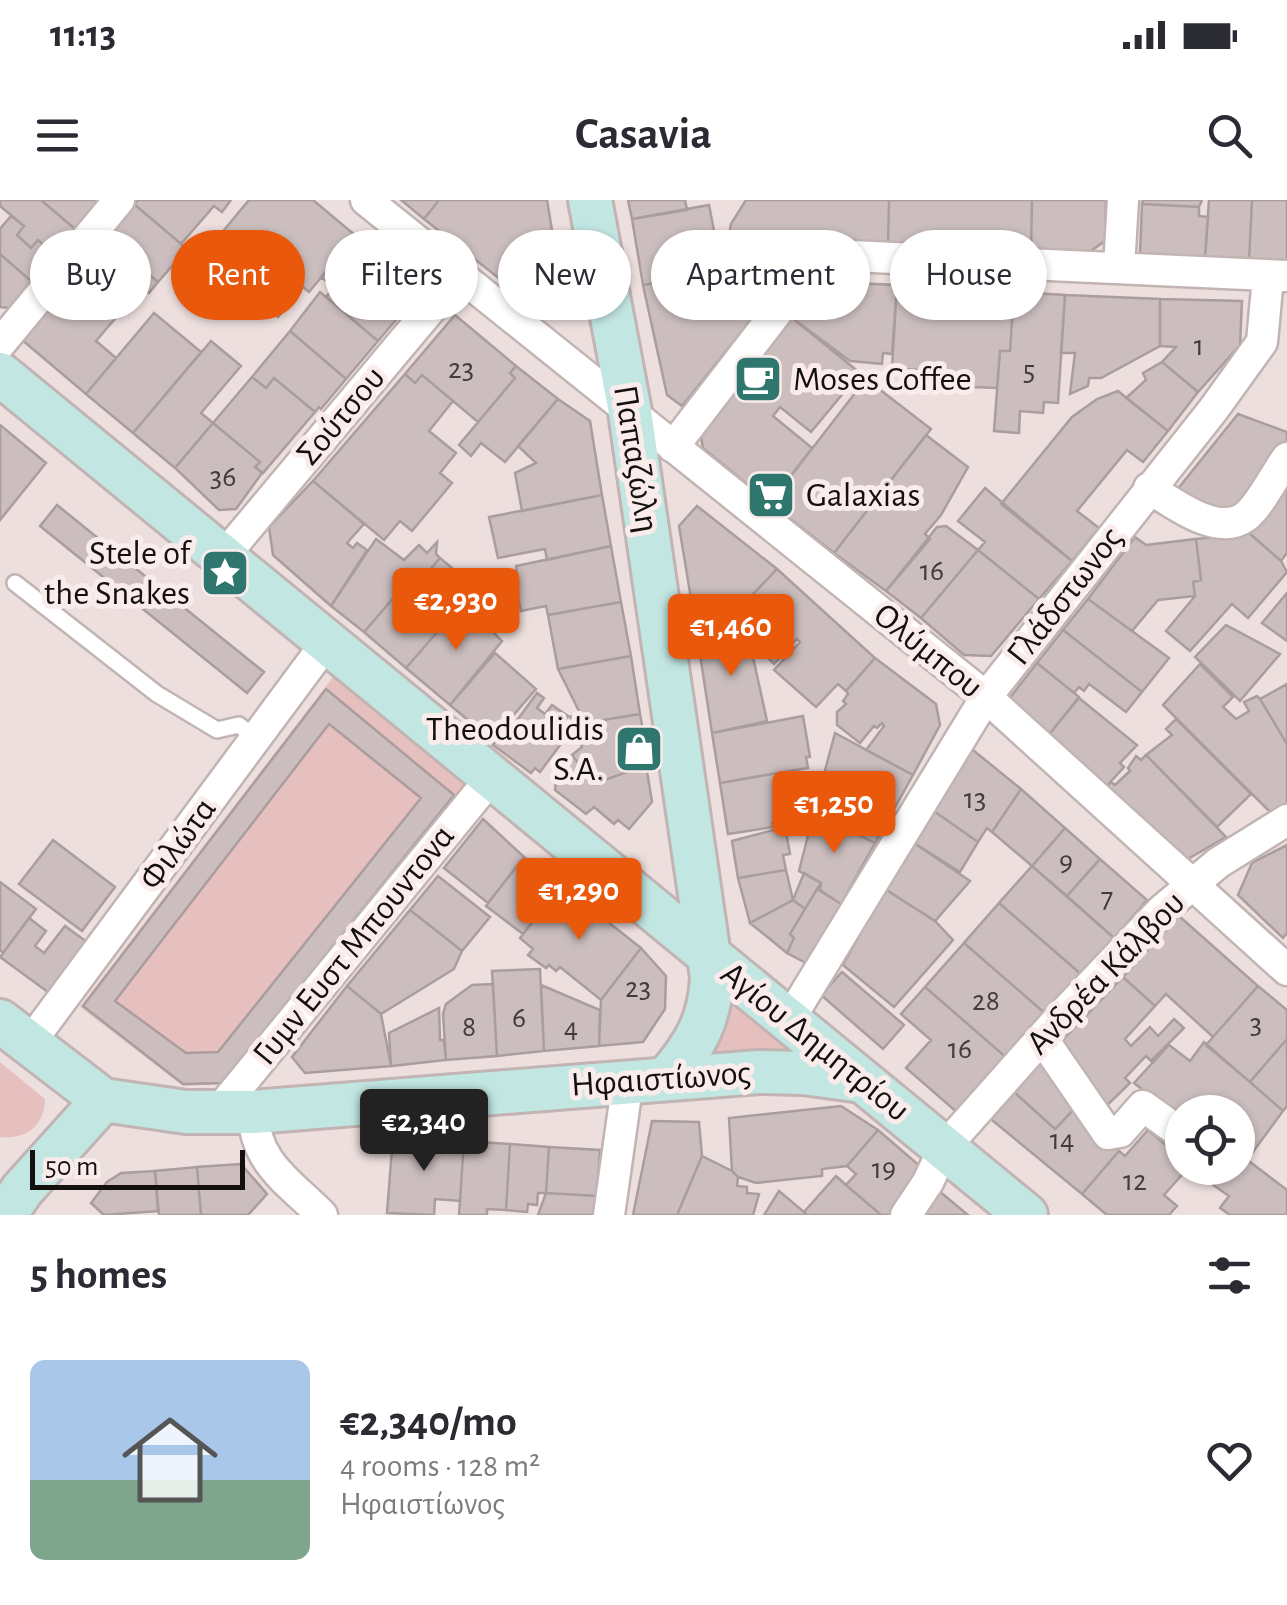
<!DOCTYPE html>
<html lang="en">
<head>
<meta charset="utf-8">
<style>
	:root { --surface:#fff; --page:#f2f2f3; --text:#2b2b33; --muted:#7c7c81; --line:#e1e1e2; --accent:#ea580c }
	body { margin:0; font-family:"Alegreya Sans",sans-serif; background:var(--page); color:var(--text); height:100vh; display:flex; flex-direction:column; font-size:38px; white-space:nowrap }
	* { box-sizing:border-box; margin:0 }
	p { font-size:32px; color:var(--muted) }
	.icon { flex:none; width:55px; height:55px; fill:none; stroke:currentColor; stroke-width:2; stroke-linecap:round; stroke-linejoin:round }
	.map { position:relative; height:1015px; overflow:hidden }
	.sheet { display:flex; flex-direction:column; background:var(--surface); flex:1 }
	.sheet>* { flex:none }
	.guide { position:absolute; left:30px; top:30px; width:1228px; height:90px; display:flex; gap:20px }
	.buttons { position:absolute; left:1165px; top:895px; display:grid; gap:20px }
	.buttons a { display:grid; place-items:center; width:90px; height:90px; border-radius:50%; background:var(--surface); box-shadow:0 2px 8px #0004; font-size:50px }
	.scale { position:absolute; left:30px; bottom:25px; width:215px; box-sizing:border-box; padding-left:10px; border:5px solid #14100f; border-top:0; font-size:28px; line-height:35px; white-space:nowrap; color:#14100f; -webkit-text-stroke:8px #fbecec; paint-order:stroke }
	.price { position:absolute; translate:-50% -85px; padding:0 22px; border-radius:10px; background:var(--accent); color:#fff; font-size:32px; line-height:65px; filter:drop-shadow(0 2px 5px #0008) }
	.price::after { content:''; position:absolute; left:50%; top:60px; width:30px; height:22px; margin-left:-15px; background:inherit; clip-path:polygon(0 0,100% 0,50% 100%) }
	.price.current { background:#222; color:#fff }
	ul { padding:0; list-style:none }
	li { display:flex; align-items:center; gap:30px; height:250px; padding:0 30px }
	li+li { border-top:2px solid var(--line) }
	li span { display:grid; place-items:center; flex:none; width:280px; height:200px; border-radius:15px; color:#555 }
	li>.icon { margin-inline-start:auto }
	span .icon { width:120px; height:120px; fill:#fffc; stroke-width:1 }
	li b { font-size:42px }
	h2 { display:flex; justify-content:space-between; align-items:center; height:120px; padding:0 30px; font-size:42px }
	.chip { padding:0 35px; border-radius:45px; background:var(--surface); box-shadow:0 2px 8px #0004; font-size:35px; line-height:90px }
	.chip.current { background:var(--accent); color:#fff }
	.status { display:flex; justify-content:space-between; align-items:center; height:70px; padding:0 50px; background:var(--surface); direction:ltr }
	.status svg { height:28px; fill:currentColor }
	header { display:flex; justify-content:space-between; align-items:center; height:130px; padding:0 30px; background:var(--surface); font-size:45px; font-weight:700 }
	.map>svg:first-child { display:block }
	.green { fill:#e5c0bf }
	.building { fill:#ccbebe; stroke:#ab9d9d; stroke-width:2.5; fill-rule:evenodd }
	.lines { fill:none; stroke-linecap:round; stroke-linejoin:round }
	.lane-casing { stroke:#c2b4b3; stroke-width:20 }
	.street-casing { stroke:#c2b4b3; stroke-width:35 }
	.secondary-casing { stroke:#c2b4b3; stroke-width:48 }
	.lane { stroke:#fff; stroke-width:15 }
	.street { stroke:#fff; stroke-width:30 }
	.secondary { stroke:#c2e7e3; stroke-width:42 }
	.labels { text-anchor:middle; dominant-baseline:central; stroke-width:10; stroke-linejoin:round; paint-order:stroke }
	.number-label { font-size:30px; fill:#423c3b }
	.poi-label { font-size:35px; fill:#14100f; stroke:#fbecec; text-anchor:start }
	.street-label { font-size:35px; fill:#14100f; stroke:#fbecec }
</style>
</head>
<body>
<div class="status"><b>11:13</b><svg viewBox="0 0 49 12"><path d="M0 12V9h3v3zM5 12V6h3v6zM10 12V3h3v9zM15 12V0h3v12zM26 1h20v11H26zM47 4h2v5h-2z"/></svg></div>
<header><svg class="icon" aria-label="menu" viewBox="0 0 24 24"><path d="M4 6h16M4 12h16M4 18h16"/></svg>Casavia<svg class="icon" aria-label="search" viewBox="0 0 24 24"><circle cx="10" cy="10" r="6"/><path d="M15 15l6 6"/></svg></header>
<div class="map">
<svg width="1287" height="1015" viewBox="0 0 1287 1015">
	<rect width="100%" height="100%" fill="#eddfde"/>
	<!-- green -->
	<path class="green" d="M 333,477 L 467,584 L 226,884 L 183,886 L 80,807 Z
		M 731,803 L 805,851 L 700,862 Z
		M 0,862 L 45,899 C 45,926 25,940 0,937 Z"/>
	<!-- building -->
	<path class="building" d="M 0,0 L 41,0 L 75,29 L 54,54 L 38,40 L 31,48 L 17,35 L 24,26 L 0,6 Z
		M 41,0 L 97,0 L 98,2 L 75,29 Z
		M 138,0 L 231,0 L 222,12 L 214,6 L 181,44 L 134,4 Z
		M 249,0 L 313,0 L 356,36 L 309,92 L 303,87 L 278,117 L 204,54 Z
		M 401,0 L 439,0 L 424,19 Z
		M 439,0 L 547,0 L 564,102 L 534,106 L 424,19 Z
		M 628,0 L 685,0 L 687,10 L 632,19 Z
		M 746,0 L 889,0 L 888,46 L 809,39 L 754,106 L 750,102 L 747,106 L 711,72 L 725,57 L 731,24 Z
		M 889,0 L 1032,0 L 1031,51 L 888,46 Z
		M 1032,0 L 1106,0 L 1105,41 L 1088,53 L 1031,51 Z
		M 1143,0 L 1202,0 L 1199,7 L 1142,4 Z
		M 1209,0 L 1252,0 L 1249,61 L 1205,58 Z
		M 1252,0 L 1287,0 L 1287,64 L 1249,61 Z
		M 134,4 L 187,49 L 158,82 L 106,38 Z
		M 1142,4 L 1199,7 L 1199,16 L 1208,17 L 1205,58 L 1140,54 Z
		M 709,5 L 716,41 L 696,44 L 702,75 L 643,85 L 632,19 Z
		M 11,16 L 24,26 L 17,35 L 31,48 L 38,40 L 54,54 L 31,81 L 0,54 L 0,29 Z
		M 356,36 L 421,90 L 378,141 L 326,97 L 334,87 L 321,77 Z
		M 106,38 L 158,82 L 149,93 L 141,87 L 119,114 L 74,76 Z
		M 0,54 L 31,81 L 9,108 L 0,107 Z
		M 711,72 L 747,106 L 750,102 L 759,110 L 682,206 L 667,195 L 643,85 L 702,75 L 698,103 L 701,103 Z
		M 74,76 L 119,114 L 96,141 L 116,158 L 86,194 L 21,139 Z
		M 828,82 L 897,85 L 892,154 L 883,153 L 882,164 L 850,161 L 791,117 Z
		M 897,85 L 1014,92 L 1010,151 L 1000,151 L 997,188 L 917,185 L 917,170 L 892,168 Z
		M 320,92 L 378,141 L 346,179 L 290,131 Z
		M 1014,92 L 1065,95 L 1058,203 L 1044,202 L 1043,213 L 1020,211 L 1019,233 L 994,231 L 1000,151 L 1010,151 Z
		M 1065,95 L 1160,99 L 1160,146 L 1101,178 L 1089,178 L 1088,186 L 1070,194 L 1075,153 L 1061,153 Z
		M 1160,99 L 1242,101 L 1240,145 L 1198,192 L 1162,162 L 1176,147 L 1160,146 Z
		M 154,113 L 201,152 L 133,233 L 86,194 Z
		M 455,115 L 516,166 L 510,173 L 515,178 L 478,222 L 422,175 L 415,183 L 405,174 Z
		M 791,117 L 860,173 L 811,232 L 780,207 L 773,216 L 812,248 L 770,303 L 703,248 L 699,228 Z
		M 290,131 L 346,179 L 321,209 L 319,207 L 315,212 L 274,178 L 266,188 L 252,177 Z
		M 211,141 L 241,166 L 201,213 L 213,223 L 175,268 L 133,233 Z
		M 1162,162 L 1198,192 L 1168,231 L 1126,198 L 1146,180 L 1143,173 Z
		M 516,166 L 558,199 L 505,262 L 481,243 L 471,256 L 459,245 L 515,178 L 510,173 Z
		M 405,174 L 415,183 L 422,175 L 453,201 L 429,231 L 456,253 L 440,273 L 452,283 L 412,331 L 400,321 L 384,340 L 313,281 Z
		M 252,177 L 266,188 L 274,178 L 315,212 L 263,273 L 255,267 L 260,262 L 213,223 Z
		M 866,179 L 931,229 L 834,353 L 770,303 Z
		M 1118,191 L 1168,231 L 1143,262 L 1127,250 L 1077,311 L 1099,328 L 1072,361 L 1001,304 L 1072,217 L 1097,199 Z
		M 558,199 L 590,221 L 602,295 L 522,311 L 515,273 L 536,263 L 518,246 Z
		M 1238,214 L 1287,232 L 1287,253 L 1241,305 L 1222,311 L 1207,310 L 1177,290 Z
		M 213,223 L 260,262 L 255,267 L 262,273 L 236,309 L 219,310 L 175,268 Z
		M 0,225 L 46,263 L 0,320 Z
		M 926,235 L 968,267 L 941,315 L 925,334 L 930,339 L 886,391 L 834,353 Z
		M 313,281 L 364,324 L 347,343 L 353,348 L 357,343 L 367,350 L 331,406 L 273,355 L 269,327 Z
		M 1287,284 L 1287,353 L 1281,361 L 1249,333 Z
		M 985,288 L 1072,361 L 1039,399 L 978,350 L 985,342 L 958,321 Z
		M 602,295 L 611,346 L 547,360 L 545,349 L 498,358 L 489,317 Z
		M 57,305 L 264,472 L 247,493 L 40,326 Z
		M 697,306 L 777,369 L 734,414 L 738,427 L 697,435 L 679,326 Z
		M 946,326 L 978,350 L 921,418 L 886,391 L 937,327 Z
		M 1249,333 L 1281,361 L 1287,372 L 1248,418 L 1232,404 L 1190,451 L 1166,431 L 1195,396 L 1193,382 L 1201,380 L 1196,339 Z
		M 1135,337 L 1146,345 L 1196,339 L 1201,380 L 1193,382 L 1195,396 L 1158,400 L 1132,431 L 1088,399 Z
		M 376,339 L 404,360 L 419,345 L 427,353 L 437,342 L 436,354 L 440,358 L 415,387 L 408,381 L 364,432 L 331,406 Z
		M 611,346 L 621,402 L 548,415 L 546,406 L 521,411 L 513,375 L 517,375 L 516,366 Z
		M 978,350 L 1039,399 L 991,456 L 964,455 L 921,418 Z
		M 440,358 L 465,379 L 430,419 L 434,422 L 451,403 L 458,408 L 406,468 L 364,432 L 408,381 L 415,387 Z
		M 777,369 L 875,458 L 846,491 L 838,484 L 816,507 L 774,470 L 800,442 L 797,439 L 774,464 L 764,454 L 768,449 L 765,446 L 762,450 L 752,432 L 759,423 L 741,407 Z
		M 1287,393 L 1287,441 L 1262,423 Z
		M 1088,399 L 1169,458 L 1142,492 L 1063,430 Z
		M 621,402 L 631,456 L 558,469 L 548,415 Z
		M 475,405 L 499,425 L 493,432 L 502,441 L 450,505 L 406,468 L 458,408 L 466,415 Z
		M 746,425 L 767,521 L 712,533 L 697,435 Z
		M 1226,425 L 1280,454 L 1240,501 L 1195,457 Z
		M 1063,430 L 1142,492 L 1126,512 L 1089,484 L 1084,491 L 1079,487 L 1074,493 L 1037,463 Z
		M 495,453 L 536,489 L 492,540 L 450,505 Z
		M 631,456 L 640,514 L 585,523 L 558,469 Z
		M 875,458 L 936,504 L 940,525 L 913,575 L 866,550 L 884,526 L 882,523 L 877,528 L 874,526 L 860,543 L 837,525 L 837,512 L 846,504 L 843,501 L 848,494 L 846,491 Z
		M 1037,463 L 1079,497 L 1047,537 L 1005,504 Z
		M 1200,464 L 1233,497 L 1223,507 L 1236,519 L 1249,511 L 1244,502 L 1257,496 L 1260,499 L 1287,544 L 1287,605 L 1271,613 L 1163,505 Z
		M 1287,484 L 1287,544 L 1260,499 Z
		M 326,489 L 454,595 L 223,883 L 183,884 L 83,806 ZM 329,524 L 421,598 L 218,852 L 186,853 L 115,801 Z
		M 537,493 L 544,498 L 537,508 L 545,514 L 552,505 L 568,516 L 563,523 L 572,529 L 540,572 L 535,568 L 531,573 L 493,545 L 500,535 L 504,538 Z
		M 1079,498 L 1137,545 L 1120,563 L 1124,567 L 1104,589 L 1047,537 Z
		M 578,513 L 585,523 L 640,514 L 649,564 L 594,584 L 572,555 L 582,547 L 570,517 Z
		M 803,516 L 810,557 L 806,557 L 808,568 L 720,583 L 712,533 Z
		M 1176,519 L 1251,594 L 1217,627 L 1146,555 L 1172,535 L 1166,529 Z
		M 835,533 L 913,575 L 875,643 L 832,622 L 816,604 Z
		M 968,546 L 1021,589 L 992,632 L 987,628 L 978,642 L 931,609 Z
		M 572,555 L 594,584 L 646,565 L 652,602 L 629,629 L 618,620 L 614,624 L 594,607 L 586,614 L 555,590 L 557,573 Z
		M 1146,555 L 1226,637 L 1186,660 L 1104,589 L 1111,582 L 1115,585 L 1130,571 L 1128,568 L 1136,556 L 1141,560 Z
		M 795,570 L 803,612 L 783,615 L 784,621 L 772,623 L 773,627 L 728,634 L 720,583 Z
		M 1021,589 L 1065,628 L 1032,666 L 992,632 Z
		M 816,604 L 832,622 L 875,643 L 841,704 L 820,690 L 821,683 L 799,671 Z
		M 931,609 L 978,642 L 960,672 L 911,641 Z
		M 483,619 L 524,657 L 488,703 L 444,668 Z
		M 785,627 L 790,654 L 783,655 L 786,670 L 738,678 L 732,641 Z
		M 1065,628 L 1100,659 L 1067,696 L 1032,666 Z
		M 53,640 L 115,687 L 82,731 L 19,684 Z
		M 911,641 L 970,681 L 935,721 L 885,689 Z
		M 1287,645 L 1287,733 L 1283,738 L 1238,695 L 1252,663 Z
		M 524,657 L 561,685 L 523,734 L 486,706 Z
		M 1100,659 L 1147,700 L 1114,738 L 1067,696 Z
		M 1032,666 L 1114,738 L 1082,775 L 999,703 Z
		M 786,670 L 793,700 L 750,723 L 738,678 Z
		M 804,673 L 821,683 L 805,709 L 793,700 Z
		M 438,676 L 490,717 L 462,751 L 410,710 Z
		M 0,682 L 36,709 L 3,753 L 0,750 Z
		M 561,685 L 641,748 L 601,800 L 560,767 L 556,771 L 549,765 L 546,768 L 528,755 L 533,749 L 520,738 Z
		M 817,689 L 841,704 L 806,763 L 787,753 L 794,738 L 790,734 Z
		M 885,689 L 935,721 L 953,740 L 894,807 L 843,765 Z
		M 793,700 L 805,709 L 790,734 L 794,738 L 787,753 L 750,723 Z
		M 999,703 L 1082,775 L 1047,815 L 964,743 Z
		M 410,710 L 462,751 L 454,769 L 381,814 L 347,786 Z
		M 1179,716 L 1258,786 L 1213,837 L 1166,794 L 1155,806 L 1123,777 Z
		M 29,718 L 46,731 L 35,746 L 44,753 L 65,726 L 91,745 L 52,795 L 0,757 Z
		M 964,743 L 1047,815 L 1008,859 L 925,787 Z
		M 641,748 L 666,776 L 665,809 L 643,842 L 599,846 L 601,800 Z
		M 540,769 L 544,851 L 497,856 L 492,771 Z
		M 842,772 L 904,825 L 883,849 L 821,795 Z
		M 1123,777 L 1155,806 L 1125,839 L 1131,846 L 1150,827 L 1158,836 L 1174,819 L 1184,828 L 1151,861 L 1146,856 L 1125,878 L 1130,883 L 1098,914 L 1056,847 Z
		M 493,784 L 497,856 L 446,860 L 443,814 L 446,804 L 472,785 Z
		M 541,785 L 600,810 L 599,846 L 544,851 Z
		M 347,786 L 381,814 L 391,866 L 305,873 L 292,857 Z
		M 1258,786 L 1287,810 L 1287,839 L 1250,882 L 1206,845 Z
		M 925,787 L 1008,859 L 959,914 L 906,868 L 931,840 L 901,814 Z
		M 439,808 L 440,840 L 444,840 L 446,860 L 391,866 L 389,833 Z
		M 1287,839 L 1287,906 L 1283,911 L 1250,882 Z
		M 1204,842 L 1283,911 L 1247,960 L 1241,955 L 1238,960 L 1238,912 L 1182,912 L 1182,920 L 1134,883 L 1169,845 L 1190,861 Z
		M 1044,857 L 1076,907 L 1055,929 L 1014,892 Z
		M 1014,892 L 1055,929 L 1076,907 L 1119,951 L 1082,994 L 987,916 Z
		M 841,906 L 878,930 L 847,966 L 822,969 L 822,976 L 756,983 L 738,977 L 732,971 L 729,918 Z
		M 652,921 L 699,922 L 702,956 L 677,1015 L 633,1015 Z
		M 878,930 L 929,974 L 893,1015 L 881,1015 L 846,985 L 856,974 L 847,966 Z
		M 1148,930 L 1182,959 L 1182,968 L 1188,968 L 1164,995 L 1177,1006 L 1169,1015 L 1107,1015 L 1082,994 L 1119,951 L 1125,956 Z
		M 393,936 L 464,941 L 460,1001 L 435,999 L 434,1015 L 387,1013 Z
		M 464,941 L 510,944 L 506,1010 L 487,1009 L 487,1015 L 459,1015 Z
		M 510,944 L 549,947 L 546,993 L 538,993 L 537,1005 L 528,1004 L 527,1012 L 506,1010 Z
		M 549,947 L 600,950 L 597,996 L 546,993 Z
		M 1241,955 L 1287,990 L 1287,1015 L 1230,1015 L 1220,1008 L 1229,996 L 1203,978 L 1212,968 L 1238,968 Z
		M 702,956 L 732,971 L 738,977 L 737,986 L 747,987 L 747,993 L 759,994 L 753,1015 L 677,1015 Z
		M 241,964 L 267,994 L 248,1015 L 201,1015 L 197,967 Z
		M 197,967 L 201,1015 L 159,1015 L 155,971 Z
		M 155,971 L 158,1011 L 104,1015 L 91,1003 L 107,982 L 121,973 Z
		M 836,976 L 846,985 L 881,1015 L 807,1015 L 804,1012 Z
		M 779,991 L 804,1012 L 807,1015 L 764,1015 Z
		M 939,991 L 968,1015 L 918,1015 Z
		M 546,993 L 597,996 L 594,1015 L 538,1015 Z"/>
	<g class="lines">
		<!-- lane casing -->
		<g class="lane-casing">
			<path id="lane" d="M 15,383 L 157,494 L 217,530 L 239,525 L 255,538"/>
		</g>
		<!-- street casing -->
		<g class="street-casing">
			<path id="street" d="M 366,0 L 986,497 L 1287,770
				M 1119,67 L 1123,0
				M 0,144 L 119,0
				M 673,247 L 804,77 L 829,59 L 851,56 L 1287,76
				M 1149,288 C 1173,303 1217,337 1245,317 C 1259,307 1276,273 1287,258
				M 223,357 L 459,75
				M 789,820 L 986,497 L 1213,210 L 1262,142 L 1268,77
				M 1042,838 L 1108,934 L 1120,932 L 1143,906 L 1182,934
				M 29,844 L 327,442
				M 253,912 C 255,963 288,981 322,1015
				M 217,913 L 492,577
				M 609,1015 L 628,880
				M 906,1015 L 928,982 L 944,948 L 1063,814 L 1161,711 L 1218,663 L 1287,620"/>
		</g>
		<!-- secondary casing -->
		<g class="secondary-casing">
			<path id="secondary" d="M 590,0 L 630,212 L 712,777 C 710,820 695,846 668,877
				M 0,174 L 1026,1015
				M 0,821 L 103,900 L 186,912 L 253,912 L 759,872 L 803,873 L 862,881
				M 5,1015 L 22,990 L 103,900"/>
		</g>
		<!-- lane -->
		<use href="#lane" class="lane"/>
		<!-- street -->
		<use href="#street" class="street"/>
		<!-- secondary -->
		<use href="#secondary" class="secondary"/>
	</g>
	<!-- icons -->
	<defs>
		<g id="cafe-square" transform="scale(2.5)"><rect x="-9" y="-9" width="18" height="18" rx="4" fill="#2f766e" stroke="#fbecec"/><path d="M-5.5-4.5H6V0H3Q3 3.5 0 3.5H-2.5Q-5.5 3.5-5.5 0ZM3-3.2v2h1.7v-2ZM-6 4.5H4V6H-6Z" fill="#fff"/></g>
		<g id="supermarket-square" transform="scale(2.5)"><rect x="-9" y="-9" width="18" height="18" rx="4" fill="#2f766e" stroke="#fbecec"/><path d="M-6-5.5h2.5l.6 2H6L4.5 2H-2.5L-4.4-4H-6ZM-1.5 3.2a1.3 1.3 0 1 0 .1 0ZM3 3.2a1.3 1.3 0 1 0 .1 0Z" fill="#fff"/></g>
		<g id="sight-square" transform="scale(2.5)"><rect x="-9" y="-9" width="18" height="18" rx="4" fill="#2f766e" stroke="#fbecec"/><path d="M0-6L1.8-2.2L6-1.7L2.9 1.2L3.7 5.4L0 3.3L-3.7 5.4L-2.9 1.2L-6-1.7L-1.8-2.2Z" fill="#fff"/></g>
		<g id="shop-square" transform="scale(2.5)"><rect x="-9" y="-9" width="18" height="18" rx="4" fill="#2f766e" stroke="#fbecec"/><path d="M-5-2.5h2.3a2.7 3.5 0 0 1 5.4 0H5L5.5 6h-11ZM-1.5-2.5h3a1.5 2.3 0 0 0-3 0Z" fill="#fff"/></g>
	</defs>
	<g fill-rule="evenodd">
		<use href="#cafe-square" x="758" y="179"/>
		<use href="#supermarket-square" x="771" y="295"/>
		<use href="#sight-square" x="225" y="373"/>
		<use href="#shop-square" x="639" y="549"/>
	</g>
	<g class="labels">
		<!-- number labels -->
		<g class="number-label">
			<text x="1199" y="146">1</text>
			<text x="461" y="169">23</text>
			<text x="1029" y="171">5</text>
			<text x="223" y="277">36</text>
			<text x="932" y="371">16</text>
			<text x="975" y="599">13</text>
			<text x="1066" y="662">9</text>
			<text x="1107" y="698">7</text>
			<text x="638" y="788">23</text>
			<text x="986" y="801">28</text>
			<text x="519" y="818">6</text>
			<text x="1256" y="824">3</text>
			<text x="469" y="827">8</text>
			<text x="571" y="828">4</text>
			<text x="960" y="849">16</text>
			<text x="1062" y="940">14</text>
			<text x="884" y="969">19</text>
			<text x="1135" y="981">12</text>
		</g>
		<!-- poi labels -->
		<g class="poi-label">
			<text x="793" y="179">Moses Coffee</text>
			<text x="806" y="295">Galaxias</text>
			<text x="190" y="353" text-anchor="end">Stele of<tspan x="190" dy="40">the Snakes</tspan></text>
			<text x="604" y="529" text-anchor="end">Theodoulidis<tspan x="604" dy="40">S.A.</tspan></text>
		</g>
		<!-- street labels -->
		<g class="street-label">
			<text transform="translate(341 216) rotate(-50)">Σούτσου</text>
			<text transform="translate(636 259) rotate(81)">Παπαζώλη</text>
			<text transform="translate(1065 396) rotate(-52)">Γλάδστωνος</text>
			<text transform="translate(928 451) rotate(39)">Ολύμπου</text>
			<text transform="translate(178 644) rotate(-54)">Φιλώτα</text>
			<text transform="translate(354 745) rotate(-51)">Γυμν Ευστ Μπουντονα</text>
			<text transform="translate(1106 773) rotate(-46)">Ανδρέα Κάλβου</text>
			<text transform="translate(815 842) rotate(39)">Αγίου Δημητρίου</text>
			<text transform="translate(661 879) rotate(-4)">Ηφαιστίωνος</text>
		</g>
	</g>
</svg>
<div class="buttons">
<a><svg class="icon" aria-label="locate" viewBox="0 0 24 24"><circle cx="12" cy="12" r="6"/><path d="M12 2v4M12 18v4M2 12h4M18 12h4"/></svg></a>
</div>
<div class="scale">50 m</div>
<b class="price" style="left:456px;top:453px">€2,930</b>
<b class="price" style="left:731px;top:479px">€1,460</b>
<b class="price" style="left:834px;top:656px">€1,250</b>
<b class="price" style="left:579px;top:743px">€1,290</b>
<b class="price current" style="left:424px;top:974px">€2,340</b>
<div class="guide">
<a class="chip">Buy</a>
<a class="chip current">Rent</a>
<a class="chip">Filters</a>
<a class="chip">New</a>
<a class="chip">Apartment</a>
<a class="chip">House</a>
</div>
</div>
<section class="sheet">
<h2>5 homes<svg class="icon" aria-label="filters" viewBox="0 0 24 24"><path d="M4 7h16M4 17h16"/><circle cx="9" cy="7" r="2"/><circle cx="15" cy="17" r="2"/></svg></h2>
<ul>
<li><span style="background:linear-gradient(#a9c7e8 60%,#7fa58c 0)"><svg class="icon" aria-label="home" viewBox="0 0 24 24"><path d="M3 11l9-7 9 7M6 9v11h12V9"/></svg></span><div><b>€2,340/mo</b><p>4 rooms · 128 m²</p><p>Ηφαιστίωνος</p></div><svg class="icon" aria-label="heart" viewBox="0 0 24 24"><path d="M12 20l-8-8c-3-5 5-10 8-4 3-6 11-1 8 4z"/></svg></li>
</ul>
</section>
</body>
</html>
